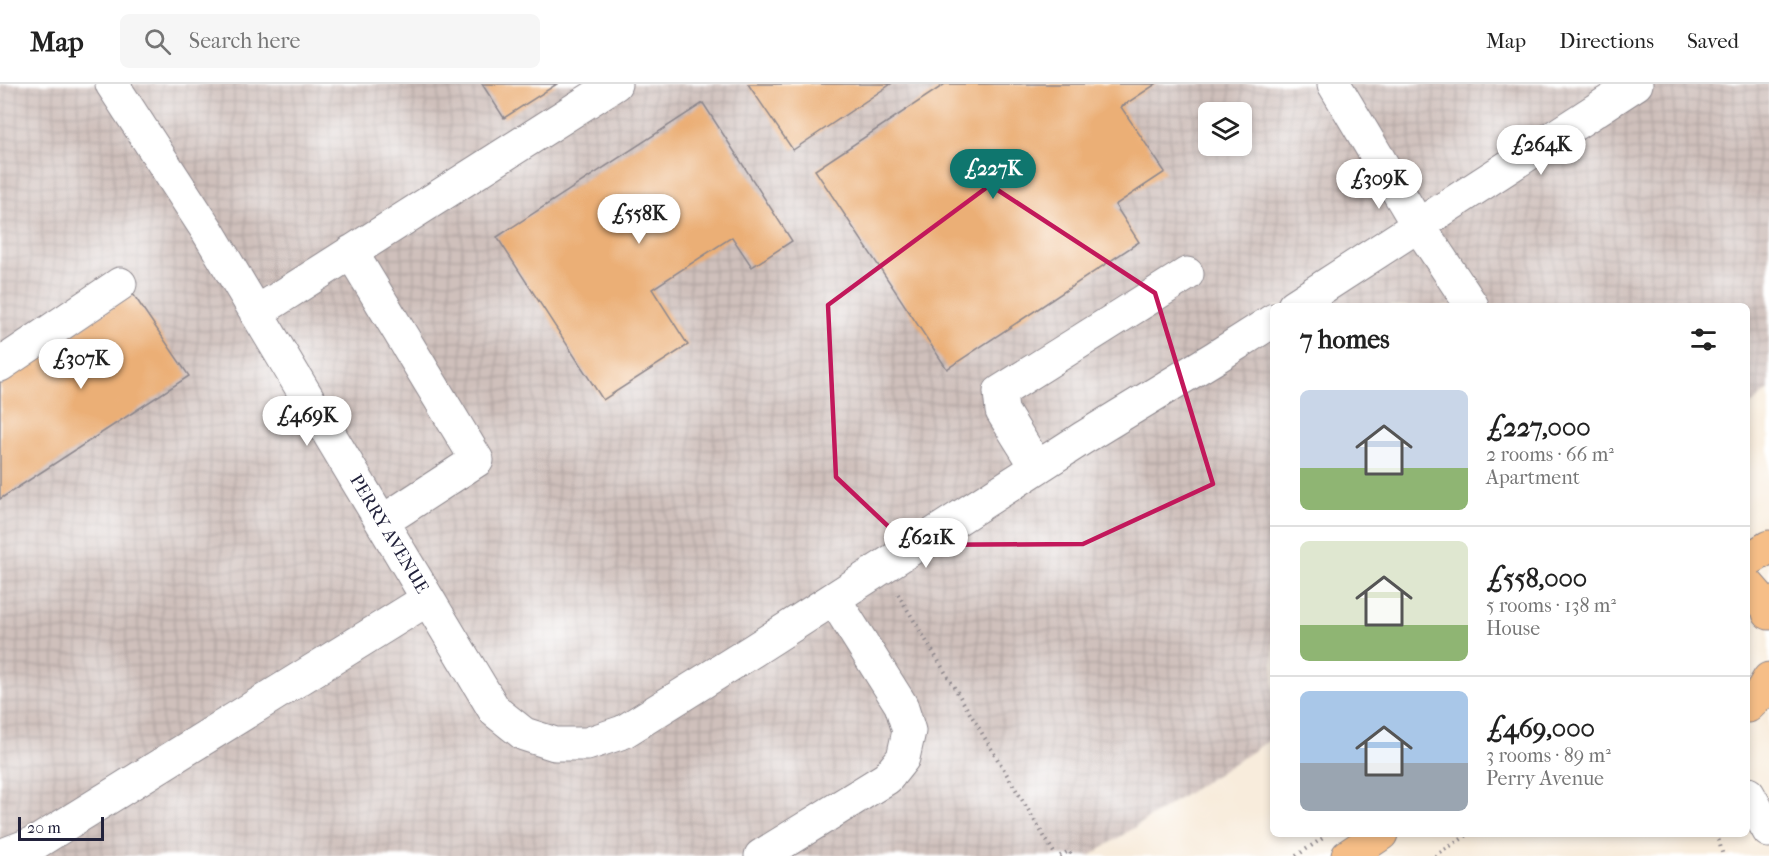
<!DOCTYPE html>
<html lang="en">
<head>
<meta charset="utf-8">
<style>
	:root { --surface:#fff; --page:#f6f6f6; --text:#222; --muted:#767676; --line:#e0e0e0; --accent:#0f766e }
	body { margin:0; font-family:"IM FELL French Canon",serif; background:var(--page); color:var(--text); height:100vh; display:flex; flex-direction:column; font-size:22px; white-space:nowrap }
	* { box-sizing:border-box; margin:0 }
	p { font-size:20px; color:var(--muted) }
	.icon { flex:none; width:33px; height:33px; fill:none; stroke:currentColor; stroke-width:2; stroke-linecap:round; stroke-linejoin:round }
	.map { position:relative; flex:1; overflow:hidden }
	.side { position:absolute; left:1270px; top:219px; width:480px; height:534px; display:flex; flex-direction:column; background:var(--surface); border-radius:9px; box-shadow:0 3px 9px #0003 }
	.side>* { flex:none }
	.controls { position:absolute; left:1198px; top:18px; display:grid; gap:12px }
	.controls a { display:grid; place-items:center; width:54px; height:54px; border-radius:9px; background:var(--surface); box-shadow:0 3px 9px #0003; font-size:30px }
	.scale { position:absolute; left:18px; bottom:15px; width:86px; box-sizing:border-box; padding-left:6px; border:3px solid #22223b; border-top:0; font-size:16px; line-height:21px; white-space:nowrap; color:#22223b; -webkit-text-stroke:4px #fff; paint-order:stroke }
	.price { position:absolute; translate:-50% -51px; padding:0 14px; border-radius:21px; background:#fff; color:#222; font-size:20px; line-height:39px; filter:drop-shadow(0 2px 3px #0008) }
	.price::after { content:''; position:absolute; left:50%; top:36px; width:18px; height:14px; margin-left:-9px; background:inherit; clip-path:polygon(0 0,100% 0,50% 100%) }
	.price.selected { background:var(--accent); color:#fff }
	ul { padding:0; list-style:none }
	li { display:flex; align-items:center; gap:18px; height:150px; padding:0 30px }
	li+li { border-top:2px solid var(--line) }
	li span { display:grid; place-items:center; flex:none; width:168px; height:120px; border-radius:9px; color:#555 }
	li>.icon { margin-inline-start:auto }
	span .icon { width:72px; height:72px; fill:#fffc; stroke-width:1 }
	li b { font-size:26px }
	h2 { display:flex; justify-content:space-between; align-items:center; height:72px; padding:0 30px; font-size:26px }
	header { display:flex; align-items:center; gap:36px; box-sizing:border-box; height:84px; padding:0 30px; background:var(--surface); border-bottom:2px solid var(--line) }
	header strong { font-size:28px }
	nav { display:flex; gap:33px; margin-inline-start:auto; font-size:21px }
	.search { width:420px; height:54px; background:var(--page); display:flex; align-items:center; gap:15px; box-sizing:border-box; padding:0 21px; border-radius:9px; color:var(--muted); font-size:22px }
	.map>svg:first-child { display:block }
	.industrial { fill:url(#industrial-grid); fill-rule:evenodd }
	.building { fill:#ebaf76 }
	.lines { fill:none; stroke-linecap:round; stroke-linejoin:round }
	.minor-casing { stroke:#8d878c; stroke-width:35 }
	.major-casing { stroke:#8d878c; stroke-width:35 }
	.path { stroke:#8d878c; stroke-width:4; stroke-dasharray:1.5 4.5; stroke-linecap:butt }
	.minor { stroke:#fff; stroke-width:33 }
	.major { stroke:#f6be87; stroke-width:33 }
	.marked { fill:none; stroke:#c2185b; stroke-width:4.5; stroke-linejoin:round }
	.labels { text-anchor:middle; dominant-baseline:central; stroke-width:5; stroke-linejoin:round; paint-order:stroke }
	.street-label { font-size:18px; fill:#22223b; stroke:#fff }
</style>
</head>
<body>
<header>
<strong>Map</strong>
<div class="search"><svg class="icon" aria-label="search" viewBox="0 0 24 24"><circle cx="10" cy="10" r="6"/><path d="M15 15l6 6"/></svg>Search here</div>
<nav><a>Map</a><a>Directions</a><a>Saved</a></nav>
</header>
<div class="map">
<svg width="1769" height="772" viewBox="0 0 1769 772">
	<defs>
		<pattern id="industrial-grid" width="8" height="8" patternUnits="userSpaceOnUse" patternTransform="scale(1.5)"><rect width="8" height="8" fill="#cfc0bb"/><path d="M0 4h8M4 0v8" fill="none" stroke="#b1a5a2"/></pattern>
	</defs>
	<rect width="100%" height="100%" fill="#fff"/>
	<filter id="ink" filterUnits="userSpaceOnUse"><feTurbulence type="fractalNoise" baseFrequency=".0167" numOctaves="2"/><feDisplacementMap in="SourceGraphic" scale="12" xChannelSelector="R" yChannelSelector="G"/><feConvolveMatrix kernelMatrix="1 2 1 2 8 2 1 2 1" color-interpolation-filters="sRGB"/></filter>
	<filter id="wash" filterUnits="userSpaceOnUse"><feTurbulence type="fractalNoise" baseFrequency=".008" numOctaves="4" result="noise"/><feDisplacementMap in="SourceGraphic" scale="24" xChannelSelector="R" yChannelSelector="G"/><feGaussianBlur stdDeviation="1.35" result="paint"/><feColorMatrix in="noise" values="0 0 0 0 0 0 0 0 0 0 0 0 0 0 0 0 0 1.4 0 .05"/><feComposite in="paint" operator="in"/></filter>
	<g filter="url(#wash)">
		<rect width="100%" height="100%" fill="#f8ecdc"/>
		<!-- industrial -->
		<path class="industrial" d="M 0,0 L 1769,0 L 1769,306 L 1748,323 L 1748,222 L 1274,222 L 1273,654 L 1090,772 L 0,772 ZM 1209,28 L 1242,28 L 1242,62 L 1209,62 Z"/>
		<g id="blocks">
			<!-- building -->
			<path class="building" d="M 482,0 L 557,0 L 504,34 Z
				M 748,0 L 891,0 L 793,66 Z
				M 945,0 L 1156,0 L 1121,23 L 1165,88 L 1115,121 L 1139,158 L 947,285 L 815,86 Z
				M 703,19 L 792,157 L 752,183 L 732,153 L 652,205 L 688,261 L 603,316 L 497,153 Z
				M 133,210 L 189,292 L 0,415 L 0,298 Z"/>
		</g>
	</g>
	<g filter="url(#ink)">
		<use href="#blocks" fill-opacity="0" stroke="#8d878c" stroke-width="1.5"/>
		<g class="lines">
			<!-- minor casing -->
			<g class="minor-casing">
				<path id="minor" d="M 112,0 L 207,146 L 495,627 L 524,650 L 555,660 L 587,660 L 623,648 L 754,566 L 1083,354 L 1216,273 L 1274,236
					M 1334,0 L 1418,141 L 1472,222
					M 351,168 L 477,376 L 382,438
					M 1294,222 L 1636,0
					M 256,229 L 615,0
					M 0,281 L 120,200
					M 1037,383 L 1002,327 L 1000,308 L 1187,190
					M 1748,710 L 1769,747
					M 0,772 L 37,758 L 428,515
					M 761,772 L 887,694 L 903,674 L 909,647 L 901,621 L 834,515"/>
			</g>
			<!-- major casing -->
			<g class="major-casing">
				<path id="major" d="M 1748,476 L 1769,463
					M 1748,501 L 1768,524 L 1769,529
					M 1748,622 L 1760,610 L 1769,595
					M 1348,772 L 1381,750"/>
			</g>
			<!-- path -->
			<path class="path" d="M 898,510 L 1056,772
				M 1717,750 L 1723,772
				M 1060,772 L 1069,767 L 1072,772
				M 1296,772 L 1323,754
				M 1435,772 L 1469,750"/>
			<!-- minor -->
			<use href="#minor" class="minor"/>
			<!-- major -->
			<use href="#major" class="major"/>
		</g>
	</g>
	<!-- marked area -->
	<path class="marked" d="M 990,101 L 1155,209 L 1213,400 L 1083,460 L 908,461 L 836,393 L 828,221 Z"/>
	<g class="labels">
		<!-- street labels -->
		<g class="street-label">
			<text transform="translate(389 450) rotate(59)">PERRY AVENUE</text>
		</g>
	</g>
</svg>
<div class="controls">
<a><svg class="icon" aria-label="layers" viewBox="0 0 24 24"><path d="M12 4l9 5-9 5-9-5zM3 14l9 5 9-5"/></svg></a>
</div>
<div class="scale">20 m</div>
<b class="price" style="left:1541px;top:92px">£264K</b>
<b class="price selected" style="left:993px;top:116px">£227K</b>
<b class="price" style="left:1379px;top:126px">£309K</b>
<b class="price" style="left:639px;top:161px">£558K</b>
<b class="price" style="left:81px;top:306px">£307K</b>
<b class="price" style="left:307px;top:363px">£469K</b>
<b class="price" style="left:926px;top:485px">£621K</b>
<section class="side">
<h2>7 homes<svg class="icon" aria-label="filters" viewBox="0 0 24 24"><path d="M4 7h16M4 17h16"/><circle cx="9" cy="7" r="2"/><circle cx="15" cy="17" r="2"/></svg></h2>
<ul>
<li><span style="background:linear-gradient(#c9d6e8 65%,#8fb573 0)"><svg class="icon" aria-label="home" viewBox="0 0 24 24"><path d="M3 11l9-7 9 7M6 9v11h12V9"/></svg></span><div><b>£227,000</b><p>2 rooms · 66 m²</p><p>Apartment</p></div></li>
<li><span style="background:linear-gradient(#dfe7d0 70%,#8fb573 0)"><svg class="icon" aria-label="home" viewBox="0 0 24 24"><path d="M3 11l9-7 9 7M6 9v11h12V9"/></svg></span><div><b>£558,000</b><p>5 rooms · 138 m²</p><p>House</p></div></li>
<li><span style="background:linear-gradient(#a9c7e8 60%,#9aa5b1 0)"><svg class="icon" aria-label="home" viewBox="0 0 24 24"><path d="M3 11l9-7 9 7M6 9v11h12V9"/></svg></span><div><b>£469,000</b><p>3 rooms · 89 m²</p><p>Perry Avenue</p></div></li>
</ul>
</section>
</div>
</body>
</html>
